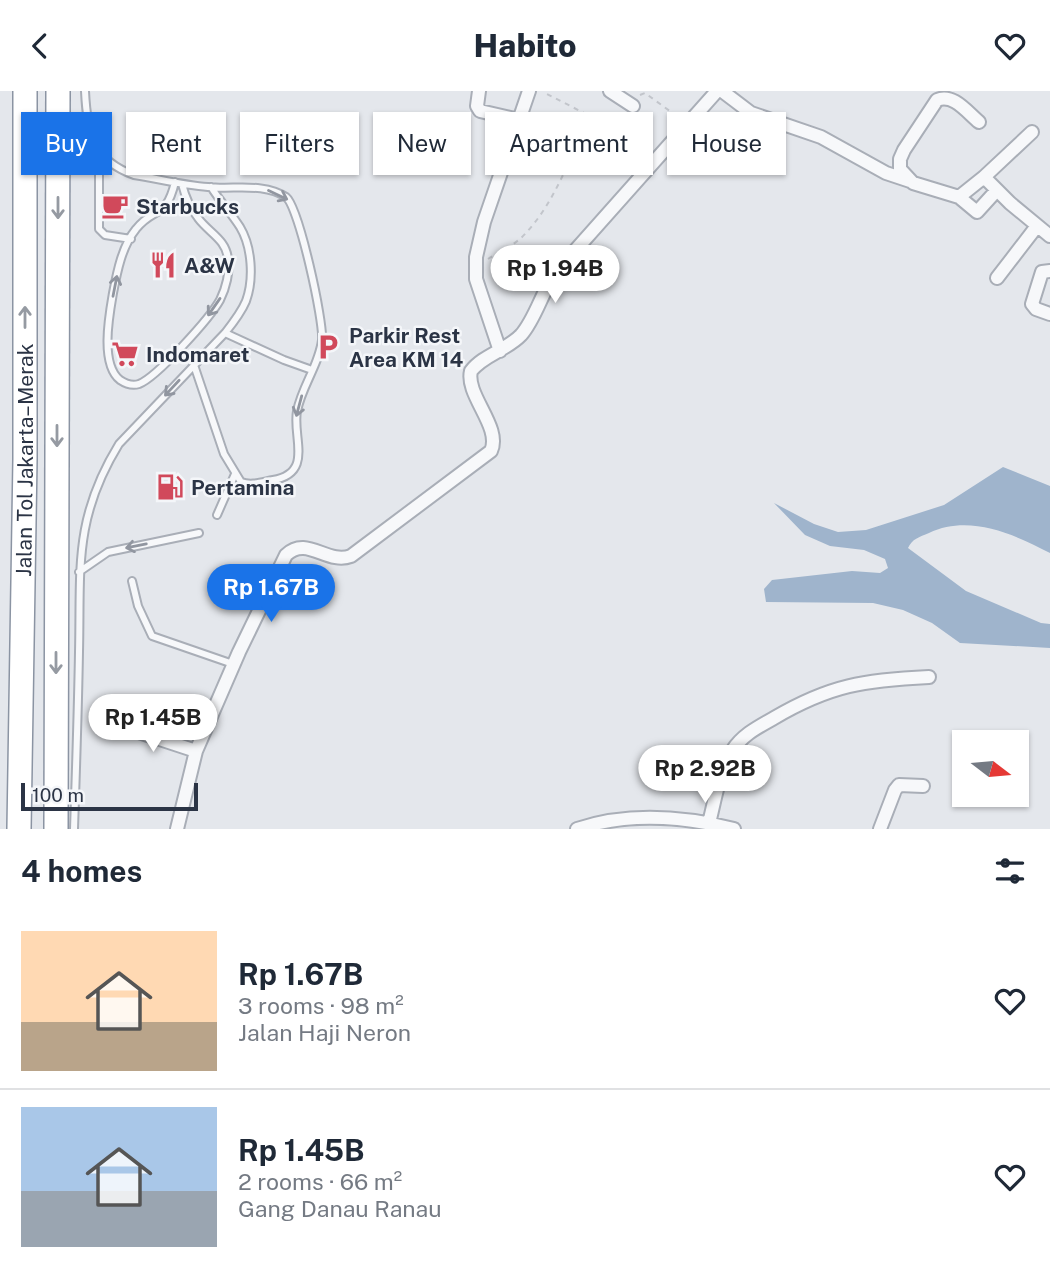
<!DOCTYPE html>
<html lang="en">
<head>
<meta charset="utf-8">
<style>
	:root { --surface:#fff; --page:#f6f6f7; --text:#1f2937; --muted:#747a83; --line:#e0e1e3; --accent:#1a73e8 }
	body { margin:0; font-family:"Public Sans",sans-serif; background:var(--page); color:var(--text); height:100vh; display:flex; flex-direction:column; font-size:26px; white-space:nowrap }
	* { box-sizing:border-box; margin:0 }
	p { font-size:23px; color:var(--muted) }
	.icon { flex:none; width:38px; height:38px; fill:none; stroke:currentColor; stroke-width:2; stroke-linecap:round; stroke-linejoin:round }
	.map { position:relative; height:738px; overflow:hidden }
	.sheet { display:flex; flex-direction:column; background:var(--surface); flex:1 }
	.sheet>* { flex:none }
	.hud { position:absolute; left:21px; top:21px; width:1008px; height:63px; display:flex; gap:14px }
	.needle { width:46px; rotate:106deg }
	.tools { position:absolute; left:952px; top:639px; display:grid; gap:14px }
	.tools a { display:grid; place-items:center; width:77px; height:77px; border-radius:0px; background:var(--surface); box-shadow:0 2px 5px #0004; font-size:35px }
	.scale { position:absolute; left:21px; bottom:18px; width:177px; box-sizing:border-box; padding-left:7px; border:4px solid #2b3445; border-top:0; font-size:19px; line-height:24px; white-space:nowrap; color:#2b3445; -webkit-text-stroke:5px #f4f6f9; paint-order:stroke }
	.price { position:absolute; translate:-50% -60px; padding:0 16px; border-radius:24px; background:#fff; color:#222; font-size:23px; line-height:46px; filter:drop-shadow(0 2px 4px #0008) }
	.price::after { content:''; position:absolute; left:50%; top:42px; width:21px; height:16px; margin-left:-10px; background:inherit; clip-path:polygon(0 0,100% 0,50% 100%) }
	.price.on { background:var(--accent); color:#fff }
	ul { padding:0; list-style:none }
	li { display:flex; align-items:center; gap:21px; height:175px; padding:0 21px }
	li+li { border-top:2px solid var(--line) }
	li span { display:grid; place-items:center; flex:none; width:196px; height:140px; border-radius:0px; color:#555 }
	li>.icon { margin-inline-start:auto }
	span .icon { width:84px; height:84px; fill:#fffc; stroke-width:1 }
	li b { font-size:30px }
	h2 { display:flex; justify-content:space-between; align-items:center; height:84px; padding:0 21px; font-size:30px }
	.pill { padding:0 24px; border-radius:0px; background:var(--surface); box-shadow:0 2px 5px #0004; font-size:24px; line-height:63px }
	.pill.on { background:var(--accent); color:#fff }
	header { display:flex; justify-content:space-between; align-items:center; height:91px; padding:0 21px; background:var(--surface); font-size:32px; font-weight:800 }
	.map>svg:first-child { display:block }
	.water { fill:#9fb4cc }
	.lines { fill:none; stroke-linecap:round; stroke-linejoin:round }
	.service-casing { stroke:#a9aeb7; stroke-width:10 }
	.minor-casing { stroke:#a9aeb7; stroke-width:16 }
	.motorway-casing { stroke:#8b94a3; stroke-width:26 }
	.path { stroke:#c2c5cb; stroke-width:2; stroke-dasharray:5 5; stroke-linecap:butt }
	.service { stroke:#f7f8fa; stroke-width:6 }
	.minor { stroke:#f7f8fa; stroke-width:12 }
	.motorway { stroke:#fff; stroke-width:23 }
	.oneway { stroke:#9196a0 }
	.oneway2 { stroke:#959aa2 }
	.labels { text-anchor:middle; dominant-baseline:central; stroke-width:5; stroke-linejoin:round; paint-order:stroke }
	.poi-label { font-size:21px; font-weight:bold; fill:#2b3445; stroke:#f4f6f9; text-anchor:start }
	.street-label { font-size:21px; fill:#2b3445; stroke:#f4f6f9 }
</style>
</head>
<body>
<header><svg class="icon" aria-label="back" viewBox="0 0 24 24"><path d="M15 5l-7 7 7 7"/></svg>Habito<svg class="icon" aria-label="heart" viewBox="0 0 24 24"><path d="M12 20l-8-8c-3-5 5-10 8-4 3-6 11-1 8 4z"/></svg></header>
<div class="map">
<svg width="1050" height="738" viewBox="0 0 1050 738">
	<rect width="100%" height="100%" fill="#e4e7ec"/>
	<!-- water -->
	<path class="water" d="M 1003,376 L 1050,395 L 1050,462 C 1014,443 969,423 929,442 C 919,446 912,448 908,457 L 966,500 L 1041,532 L 1050,533 L 1050,557 L 960,552 L 932,532 L 903,519 L 873,512 L 766,511 L 764,498 L 772,489 L 852,480 L 880,482 L 888,477 L 885,468 L 864,459 L 830,455 L 805,444 L 774,412 L 814,433 L 838,441 L 866,439 L 944,414 Z"/>
	<g class="lines">
		<!-- service casing -->
		<g class="service-casing">
			<path id="service" d="M 85,0 C 87,41 92,69 134,84 C 159,88 183,94 208,96 C 233,99 263,91 286,106 C 299,116 324,231 322,249 C 319,274 302,295 297,320 C 292,346 314,382 273,389 C 262,391 251,395 241,391 L 224,363 L 194,274
				M 99,61 L 99,138 L 105,144 L 131,148
				M 175,91 C 166,129 154,115 136,138 C 122,155 117,181 113,202 C 109,225 100,273 120,289 C 126,293 132,295 139,293 C 157,286 210,227 220,209 C 226,197 230,181 228,168 C 226,148 209,142 198,127 C 190,117 185,105 182,93
				M 225,242 L 284,269 L 312,279
				M 217,424 L 235,383
				M 79,481 L 108,461 L 199,442
				M 132,490 L 138,515 L 152,545 L 233,573
				M 74,738 C 76,679 78,620 79,561 C 81,478 73,428 119,353 L 225,242 C 233,232 241,222 246,210 C 254,188 252,156 240,136 C 231,122 220,110 211,96"/>
		</g>
		<!-- minor casing -->
		<g class="minor-casing">
			<path id="minor" d="M 479,0 L 477,15 L 480,20 L 519,29
				M 610,0 L 633,15
				M 722,0 L 751,22 L 821,46 L 886,82 L 910,90
				M 979,31 C 967,21 953,2 937,9 L 904,59 L 900,68 L 900,78 L 913,92 L 959,106 L 984,86 L 1010,112 L 1050,145
				M 984,86 L 1032,41
				M 959,106 L 977,121 L 997,99
				M 1050,180 L 1042,181 L 1032,213 L 1036,218 L 1050,223
				M 997,187 L 1037,135
				M 500,260 L 476,188 L 476,166 L 484,131 L 529,0
				M 120,635 L 196,660
				M 709,732 C 715,709 719,680 732,660 C 742,644 758,636 774,627 C 830,594 865,589 929,586
				M 177,738 L 196,660 L 239,561 L 286,464 C 307,444 327,474 351,465 L 491,360 C 502,336 465,304 471,280 C 483,264 507,259 521,244 C 536,227 542,200 556,181 L 717,0
				M 577,738 C 628,721 682,725 734,738
				M 880,738 L 895,699 L 899,694 L 923,695"/>
		</g>
		<!-- motorway casing -->
		<g class="motorway-casing">
			<g id="motorway">
				<path id="s1" d="M 19,738 L 25,368 L 25,0"/>
				<path d="M 56,738 L 58,0"/>
			</g>
		</g>
		<!-- path -->
		<path class="path" d="M 640,4 L 645,2 L 678,26
			M 628,83 L 609,70 L 609,65 L 631,28
			M 488,168 C 499,161 512,155 521,147 C 553,116 570,68 587,28 L 586,23 L 543,1"/>
		<!-- service -->
		<use href="#service" class="service"/>
		<!-- minor -->
		<use href="#minor" class="minor"/>
		<!-- motorway -->
		<use href="#motorway" class="motorway"/>
	</g>
	<!-- one-way arrows -->
	<defs><path id="oneway-shaft" d="M-6 0H5M1.5-3L5.5 0L1.5 3" fill="none" stroke-width="1.6" stroke-linecap="round" stroke-linejoin="round" transform="scale(1.75)"/></defs>
	<g class="oneway">
		<use href="#oneway-shaft" transform="translate(278 104) rotate(25)"/>
		<use href="#oneway-shaft" transform="translate(115 195) rotate(-79)"/>
		<use href="#oneway-shaft" transform="translate(214 216) rotate(125)"/>
		<use href="#oneway-shaft" transform="translate(172 297) rotate(133)"/>
		<use href="#oneway-shaft" transform="translate(299 315) rotate(105)"/>
		<use href="#oneway-shaft" transform="translate(136 455) rotate(169)"/>
	</g>
	<g class="oneway2">
		<use href="#oneway-shaft" transform="translate(58 117) rotate(90)"/>
		<use href="#oneway-shaft" transform="translate(25 226) rotate(-90)"/>
		<use href="#oneway-shaft" transform="translate(57 345) rotate(90)"/>
		<use href="#oneway-shaft" transform="translate(56 572) rotate(90)"/>
	</g>
	<!-- icons -->
	<defs>
		<g id="cafe-bare" transform="scale(2.1)"><path d="M-5.5-4.5H6V0H3Q3 3.5 0 3.5H-2.5Q-5.5 3.5-5.5 0ZM3-3.2v2h1.7v-2ZM-6 4.5H4V6H-6Z" fill="#d1495b" stroke="#f4f6f9" stroke-width="2.5" paint-order="stroke"/></g>
		<g id="restaurant-bare" transform="scale(2.1)"><path d="M-5-6h1v4h1v-4h1v4h1v-4h1v5L-1.5 .5V6h-2V.5L-5-1ZM5-6V6H3V1.5H1.5Q1.5-4 5-6Z" fill="#d1495b" stroke="#f4f6f9" stroke-width="2.5" paint-order="stroke"/></g>
		<g id="parking-bare" transform="scale(2.1)"><path d="M-3.5-5.5H1a3.5 3.5 0 0 1 0 7H-1V5.5H-3.5ZM-1-3.4V-.6H.8a1.4 1.4 0 0 0 0-2.8Z" fill="#d1495b" stroke="#f4f6f9" stroke-width="2.5" paint-order="stroke"/></g>
		<g id="supermarket-bare" transform="scale(2.1)"><path d="M-6-5.5h2.5l.6 2H6L4.5 2H-2.5L-4.4-4H-6ZM-1.5 3.2a1.3 1.3 0 1 0 .1 0ZM3 3.2a1.3 1.3 0 1 0 .1 0Z" fill="#d1495b" stroke="#f4f6f9" stroke-width="2.5" paint-order="stroke"/></g>
		<g id="fuel-bare" transform="scale(2.1)"><path d="M-5.5-6h7V0h2V4h1.3V-2.5L3-4.5l.8-.8L6-3V5H2.5V1h-1V6h-7ZM-4.2-4.7v3.2H.2V-4.7Z" fill="#d1495b" stroke="#f4f6f9" stroke-width="2.5" paint-order="stroke"/></g>
	</defs>
	<g fill-rule="evenodd">
		<use href="#cafe-bare" x="115" y="115"/>
		<use href="#restaurant-bare" x="163" y="174"/>
		<use href="#parking-bare" x="328" y="256"/>
		<use href="#supermarket-bare" x="125" y="263"/>
		<use href="#fuel-bare" x="170" y="396"/>
	</g>
	<g class="labels">
		<!-- poi labels -->
		<g class="poi-label">
			<text x="136" y="115">Starbucks</text>
			<text x="184" y="174">A&amp;W</text>
			<text x="349" y="244">Parkir Rest<tspan x="349" dy="24">Area KM 14</tspan></text>
			<text x="146" y="263">Indomaret</text>
			<text x="191" y="396">Pertamina</text>
		</g>
		<!-- street labels -->
		<g class="street-label">
			<text stroke="none"><textPath href="#s1" startOffset="369">Jalan Tol Jakarta–Merak</textPath></text>
		</g>
	</g>
</svg>
<div class="tools">
<a><svg class="needle" viewBox="-14 -14 28 28"><path d="M0-13l5 13h-10z" fill="#e53935"/><path d="M0 13l5-13h-10z" fill="#747a83"/></svg></a>
</div>
<div class="scale">100 m</div>
<b class="price" style="left:555px;top:214px">Rp 1.94B</b>
<b class="price on" style="left:271px;top:533px">Rp 1.67B</b>
<b class="price" style="left:153px;top:663px">Rp 1.45B</b>
<b class="price" style="left:705px;top:714px">Rp 2.92B</b>
<div class="hud">
<a class="pill on">Buy</a>
<a class="pill">Rent</a>
<a class="pill">Filters</a>
<a class="pill">New</a>
<a class="pill">Apartment</a>
<a class="pill">House</a>
</div>
</div>
<section class="sheet">
<h2>4 homes<svg class="icon" aria-label="filters" viewBox="0 0 24 24"><path d="M4 7h16M4 17h16"/><circle cx="9" cy="7" r="2"/><circle cx="15" cy="17" r="2"/></svg></h2>
<ul>
<li><span style="background:linear-gradient(#ffd9b3 65%,#b9a48a 0)"><svg class="icon" aria-label="home" viewBox="0 0 24 24"><path d="M3 11l9-7 9 7M6 9v11h12V9"/></svg></span><div><b>Rp 1.67B</b><p>3 rooms · 98 m²</p><p>Jalan Haji Neron</p></div><svg class="icon" aria-label="heart" viewBox="0 0 24 24"><path d="M12 20l-8-8c-3-5 5-10 8-4 3-6 11-1 8 4z"/></svg></li>
<li><span style="background:linear-gradient(#a9c7e8 60%,#9aa5b1 0)"><svg class="icon" aria-label="home" viewBox="0 0 24 24"><path d="M3 11l9-7 9 7M6 9v11h12V9"/></svg></span><div><b>Rp 1.45B</b><p>2 rooms · 66 m²</p><p>Gang Danau Ranau</p></div><svg class="icon" aria-label="heart" viewBox="0 0 24 24"><path d="M12 20l-8-8c-3-5 5-10 8-4 3-6 11-1 8 4z"/></svg></li>
</ul>
</section>
</body>
</html>
